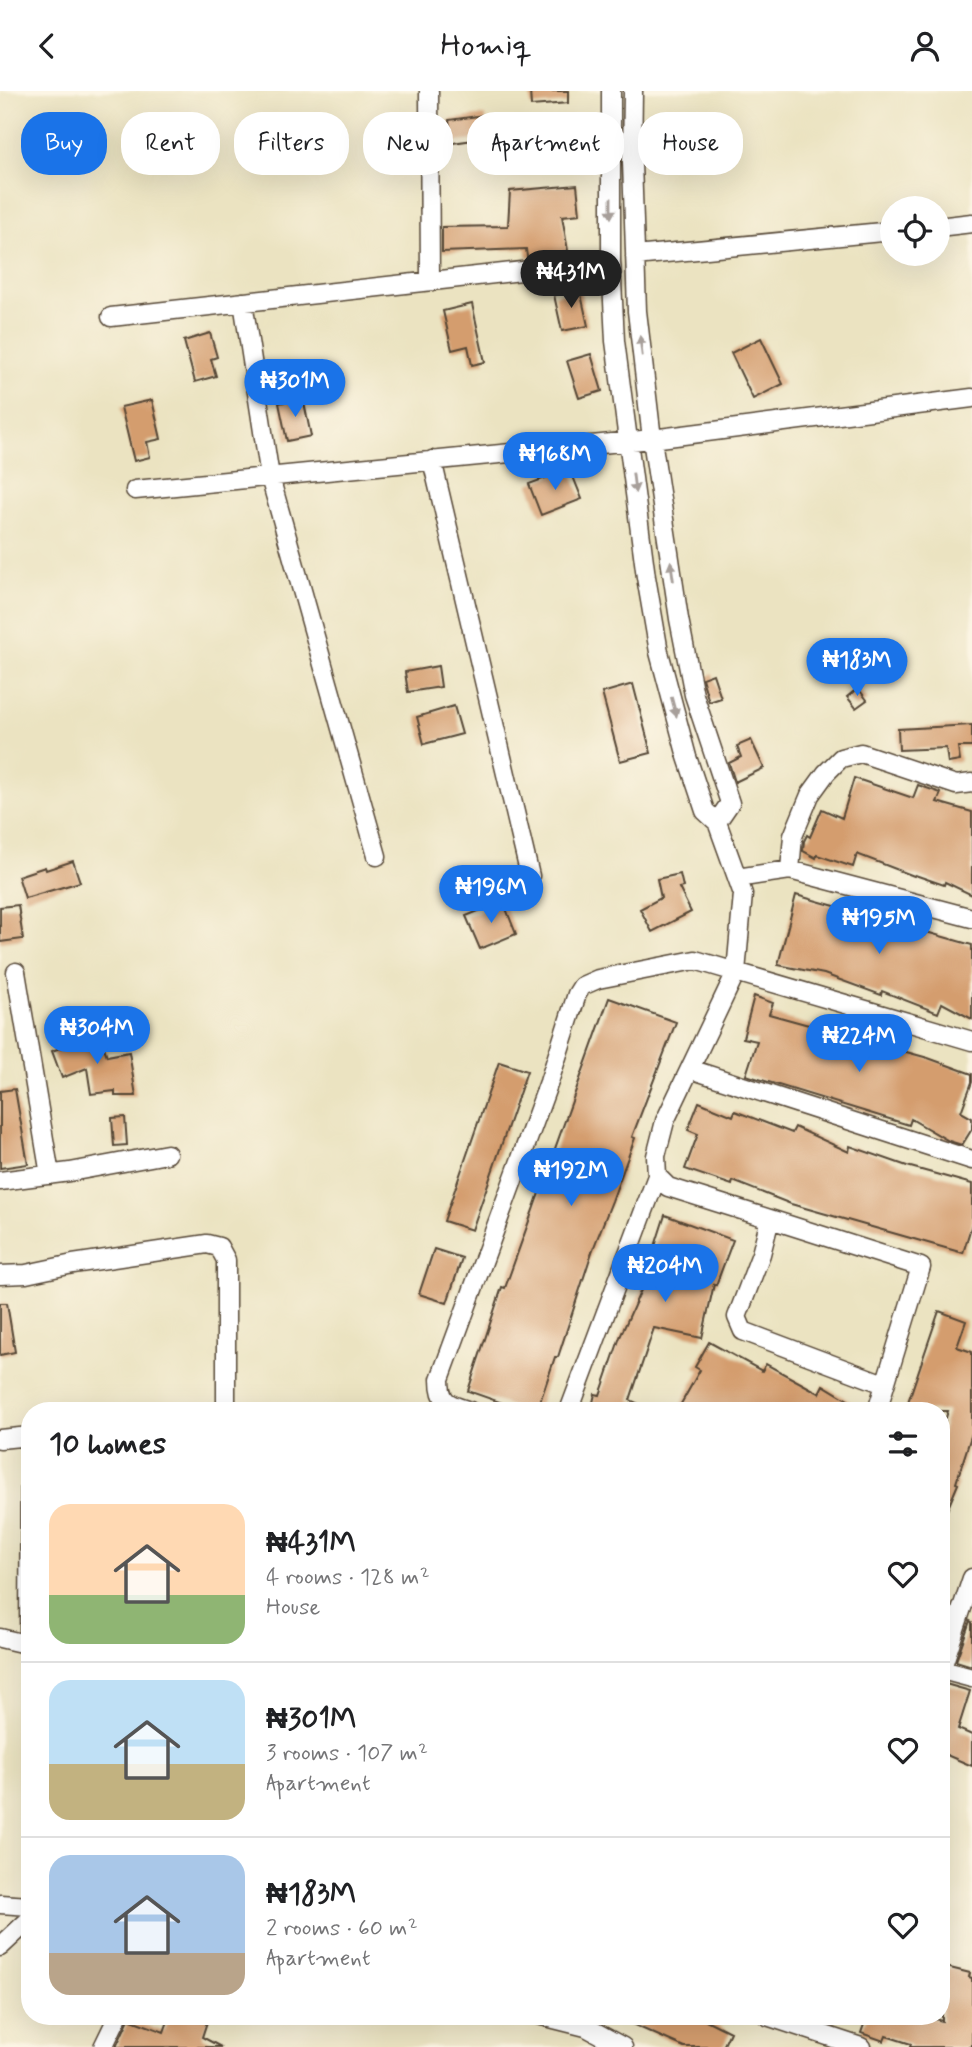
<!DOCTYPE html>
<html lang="en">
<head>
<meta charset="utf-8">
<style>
	:root { --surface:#fff; --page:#f6f6f6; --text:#202124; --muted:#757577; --line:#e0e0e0; --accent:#1a73e8 }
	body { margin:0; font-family:Mynerve,sans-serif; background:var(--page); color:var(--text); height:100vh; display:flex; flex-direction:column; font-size:26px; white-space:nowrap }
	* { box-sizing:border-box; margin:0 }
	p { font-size:23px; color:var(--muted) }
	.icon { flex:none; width:38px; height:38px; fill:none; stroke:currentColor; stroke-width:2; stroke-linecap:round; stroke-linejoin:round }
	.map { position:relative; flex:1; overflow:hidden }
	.details { position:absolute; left:21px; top:1311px; width:929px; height:623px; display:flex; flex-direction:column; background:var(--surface); border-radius:28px; box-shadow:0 7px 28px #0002 }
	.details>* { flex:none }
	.banner { position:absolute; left:21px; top:21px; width:931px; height:63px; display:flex; gap:14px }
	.tools { position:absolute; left:880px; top:105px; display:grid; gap:14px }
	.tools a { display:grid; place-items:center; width:70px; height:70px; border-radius:50%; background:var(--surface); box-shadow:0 7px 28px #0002; font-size:35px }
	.price { position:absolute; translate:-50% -60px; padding:0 16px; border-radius:24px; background:var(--accent); color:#fff; font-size:23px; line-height:46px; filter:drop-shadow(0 2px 4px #0008) }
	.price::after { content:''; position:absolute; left:50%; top:42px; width:21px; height:16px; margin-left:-10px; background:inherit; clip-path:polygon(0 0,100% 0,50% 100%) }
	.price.active { background:#222; color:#fff }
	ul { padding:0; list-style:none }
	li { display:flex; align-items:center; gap:21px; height:175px; padding:0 28px }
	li+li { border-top:2px solid var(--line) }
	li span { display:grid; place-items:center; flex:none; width:196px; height:140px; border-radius:21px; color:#555 }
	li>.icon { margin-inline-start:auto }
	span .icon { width:84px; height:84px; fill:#fffc; stroke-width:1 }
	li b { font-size:30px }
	h2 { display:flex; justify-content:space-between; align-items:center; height:84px; padding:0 28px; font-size:30px }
	.pill { padding:0 24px; border-radius:28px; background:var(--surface); box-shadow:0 7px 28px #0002; font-size:24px; line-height:63px }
	.pill.active { background:var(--accent); color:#fff }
	header { display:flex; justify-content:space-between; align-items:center; height:91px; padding:0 28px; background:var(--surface); font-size:32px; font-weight:600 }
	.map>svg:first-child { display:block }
	.building { fill:#d49d6e }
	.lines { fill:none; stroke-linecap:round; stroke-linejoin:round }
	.street-casing { stroke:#554636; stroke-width:21 }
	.street { stroke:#fff; stroke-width:18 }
	.oneway { fill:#a79f9a }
</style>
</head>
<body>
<header><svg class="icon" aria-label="back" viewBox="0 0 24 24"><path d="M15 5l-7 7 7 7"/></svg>Homiq<svg class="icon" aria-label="person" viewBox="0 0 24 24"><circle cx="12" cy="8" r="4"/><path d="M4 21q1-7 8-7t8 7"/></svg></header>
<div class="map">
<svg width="972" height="1956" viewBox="0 0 972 1956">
	<rect width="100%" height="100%" fill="#fcf5e5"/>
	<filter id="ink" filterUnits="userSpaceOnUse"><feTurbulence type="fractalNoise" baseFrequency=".0143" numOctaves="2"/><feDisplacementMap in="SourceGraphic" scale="14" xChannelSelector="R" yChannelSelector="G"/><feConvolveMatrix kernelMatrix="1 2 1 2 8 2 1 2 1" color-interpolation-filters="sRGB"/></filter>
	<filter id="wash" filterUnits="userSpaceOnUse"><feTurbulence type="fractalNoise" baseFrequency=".00686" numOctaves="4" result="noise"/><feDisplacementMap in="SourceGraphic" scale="28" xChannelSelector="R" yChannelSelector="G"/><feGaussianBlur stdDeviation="1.57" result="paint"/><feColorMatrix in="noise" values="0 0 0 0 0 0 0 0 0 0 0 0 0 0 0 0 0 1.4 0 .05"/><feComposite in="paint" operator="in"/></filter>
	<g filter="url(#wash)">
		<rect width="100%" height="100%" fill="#ebe3c1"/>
		<g id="blocks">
			<!-- building -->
			<path class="building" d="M 530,0 L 568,0 L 568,12 L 531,15 Z
				M 485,24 L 488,47 L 452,52 L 449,29 Z
				M 577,94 L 580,123 L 562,125 L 568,160 L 527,166 L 526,158 L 442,161 L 442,136 L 508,135 L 510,100 Z
				M 580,199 L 588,235 L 562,240 L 554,204 Z
				M 472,213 L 485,271 L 472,274 L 468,255 L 452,259 L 443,220 Z
				M 210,242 L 217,266 L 211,268 L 216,285 L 195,291 L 184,250 Z
				M 761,247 L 783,293 L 753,308 L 731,262 Z
				M 591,263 L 602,300 L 579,307 L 567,270 Z
				M 303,307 L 311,345 L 287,350 L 279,312 Z
				M 152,309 L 161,348 L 147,351 L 150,366 L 134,370 L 121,316 Z
				M 570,378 L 582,408 L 541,424 L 529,393 Z
				M 438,575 L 441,596 L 408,601 L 405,581 Z
				M 713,583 L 721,607 L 709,611 L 702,587 Z
				M 633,593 L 651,662 L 620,670 L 602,602 Z
				M 858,597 L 867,609 L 856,617 L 847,606 Z
				M 454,615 L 462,643 L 424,653 L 417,626 Z
				M 972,634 L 972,656 L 958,656 L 960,670 L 948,672 L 946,657 L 899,659 L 898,638 Z
				M 751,649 L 764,677 L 735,691 L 729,672 L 741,666 L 737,655 Z
				M 854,687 L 913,707 L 918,694 L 941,702 L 937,711 L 972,721 L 972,804 L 945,791 L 944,794 L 915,784 L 914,785 L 857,763 L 853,776 L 817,764 L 816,767 L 803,760 L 804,750 L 807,744 L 810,746 L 822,718 L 842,727 Z
				M 73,770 L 80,791 L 25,807 L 18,785 L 45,776 L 46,779 Z
				M 680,783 L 683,796 L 679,797 L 691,821 L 652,841 L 640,818 L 661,807 L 657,788 Z
				M 796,804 L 972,854 L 972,928 L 942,912 L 938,922 L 882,900 L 881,904 L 824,883 L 778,874 Z
				M 503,810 L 516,843 L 480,858 L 466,825 Z
				M 18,814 L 23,848 L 0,851 L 0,816 Z
				M 754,905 L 773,912 L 769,923 L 928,967 L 972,983 L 972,991 L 961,1021 L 972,1027 L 972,1038 L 962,1054 L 949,1050 L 911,1028 L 909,1034 L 746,984 L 757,950 L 743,947 Z
				M 609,907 L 676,931 L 632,1046 L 635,1047 L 612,1110 L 592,1161 L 558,1266 L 555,1266 L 537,1320 L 525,1320 L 468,1300 L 502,1196 L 505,1197 Z
				M 99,942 L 107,965 L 129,961 L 136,1005 L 115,1005 L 115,1000 L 91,1003 L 87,977 L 62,987 L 52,960 Z
				M 499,971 L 527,980 L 472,1139 L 444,1130 Z
				M 15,998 L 28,1073 L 0,1077 L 0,1000 Z
				M 699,1011 L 733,1025 L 735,1020 L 792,1042 L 795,1036 L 849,1061 L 850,1055 L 907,1075 L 972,1093 L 972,1133 L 963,1162 L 791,1113 L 733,1090 L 732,1094 L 685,1078 L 698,1043 L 688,1039 Z
				M 125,1026 L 127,1054 L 114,1055 L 112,1027 Z
				M 665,1124 L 733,1149 L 716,1194 L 714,1193 L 702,1247 L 654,1237 L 630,1309 L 654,1320 L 591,1320 L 595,1303 L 600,1304 L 620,1246 L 653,1172 L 650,1171 Z
				M 434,1158 L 462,1167 L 447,1212 L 419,1203 Z
				M 0,1212 L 7,1212 L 15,1261 L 0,1264 Z
				M 939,1220 L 966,1230 L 957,1256 L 972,1261 L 972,1342 L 956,1392 L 958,1393 L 942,1431 L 942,1340 L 948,1320 L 905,1320 Z
				M 709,1251 L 762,1280 L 766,1273 L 819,1302 L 823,1294 L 866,1320 L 677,1320 L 700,1279 L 695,1276 Z
				M 970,1530 L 972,1531 L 972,1575 L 956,1570 Z
				M 942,1592 L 970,1600 L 958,1638 L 972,1644 L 972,1675 L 942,1662 Z
				M 946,1876 L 970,1882 L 969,1886 L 972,1887 L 972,1956 L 910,1956 L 911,1953 L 886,1945 L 884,1950 L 861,1942 L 867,1925 L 924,1925 L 942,1930 L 942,1893 Z
				M 170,1925 L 209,1925 L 202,1946 L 221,1956 L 116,1956 L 129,1928 L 164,1941 Z
				M 614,1925 L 698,1925 L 730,1941 L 723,1956 L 684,1956 Z"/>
		</g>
	</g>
	<g filter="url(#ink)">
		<use href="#blocks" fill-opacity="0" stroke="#554636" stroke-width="2"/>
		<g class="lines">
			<!-- street casing -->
			<g class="street-casing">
				<path id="street" d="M 429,0 L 430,190
					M 611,0 L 611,170 L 615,250 L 646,486 L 659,561 L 687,666 L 705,720 L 717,731 L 743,803 L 736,881 L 665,1030 L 656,1065 L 657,1085 L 668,1096 L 770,1128 L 761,1163 L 737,1226 L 743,1240 L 884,1293
					M 633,0 L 632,71 L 637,220 L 652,348 L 679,528 L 694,604 L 730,712 L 717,731
					M 938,136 L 972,132
					M 635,165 L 892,140
					M 243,211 L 270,386 L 377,765
					M 111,226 L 611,170
					M 432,369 L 530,785
					M 135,399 L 652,348 L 972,307
					M 790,779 L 793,745 L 810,704 L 826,682 L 841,667 L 861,662 L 956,694 L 972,692
					M 737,787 L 790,779 L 972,827
					M 16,881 L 50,1084
					M 690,978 L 972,1069
					M 0,1090 L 70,1081 L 167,1063
					M 770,1128 L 921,1176 L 877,1320
					M 0,1184 L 26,1183 L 73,1173 L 207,1153 L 219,1156 L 226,1169 L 226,1320
					M 470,1320 C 449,1313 440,1313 440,1288 L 549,991 L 577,903 L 582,895 L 598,888 L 695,869 L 972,950
					M 569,1320 L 657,1085
					M 0,1348 L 30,1345 L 29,1553
					M 0,1547 L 30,1554
					M 942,1577 L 972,1487
					M 942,1579 L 972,1587
					M 0,1813 L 30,1815
					M 0,1856 L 30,1828
					M 542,1925 L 586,1936 L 623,1956
					M 767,1925 L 861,1956
					M 103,1956 L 118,1925"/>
			</g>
			<!-- street -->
			<use href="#street" class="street"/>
		</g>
		<!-- one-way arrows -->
		<defs><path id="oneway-solid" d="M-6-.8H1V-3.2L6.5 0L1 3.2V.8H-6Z" transform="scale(1.75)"/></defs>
		<g class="oneway">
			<use href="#oneway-solid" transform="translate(611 117) rotate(90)"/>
			<use href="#oneway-solid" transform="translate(641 255) rotate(-97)"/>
			<use href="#oneway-solid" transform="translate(634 392) rotate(83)"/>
			<use href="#oneway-solid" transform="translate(672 480) rotate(-98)"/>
			<use href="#oneway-solid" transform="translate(674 616) rotate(75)"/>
		</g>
	</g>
</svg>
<div class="tools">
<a><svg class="icon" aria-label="locate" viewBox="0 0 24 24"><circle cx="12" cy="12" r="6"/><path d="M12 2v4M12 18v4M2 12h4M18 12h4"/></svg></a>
</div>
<b class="price active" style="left:571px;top:219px">₦431M</b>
<b class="price" style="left:295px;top:328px">₦301M</b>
<b class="price" style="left:555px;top:401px">₦168M</b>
<b class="price" style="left:857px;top:607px">₦183M</b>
<b class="price" style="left:491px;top:834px">₦196M</b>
<b class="price" style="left:879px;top:865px">₦195M</b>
<b class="price" style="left:97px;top:975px">₦304M</b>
<b class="price" style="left:859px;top:983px">₦224M</b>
<b class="price" style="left:571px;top:1117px">₦192M</b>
<b class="price" style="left:665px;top:1213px">₦204M</b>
<div class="banner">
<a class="pill active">Buy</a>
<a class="pill">Rent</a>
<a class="pill">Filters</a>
<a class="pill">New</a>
<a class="pill">Apartment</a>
<a class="pill">House</a>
</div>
<section class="details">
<h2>10 homes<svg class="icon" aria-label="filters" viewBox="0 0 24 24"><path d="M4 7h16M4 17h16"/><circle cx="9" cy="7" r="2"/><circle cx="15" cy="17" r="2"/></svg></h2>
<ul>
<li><span style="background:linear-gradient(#ffd9b3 65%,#8fb573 0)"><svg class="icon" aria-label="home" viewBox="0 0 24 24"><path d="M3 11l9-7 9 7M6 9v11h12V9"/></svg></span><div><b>₦431M</b><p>4 rooms · 128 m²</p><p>House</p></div><svg class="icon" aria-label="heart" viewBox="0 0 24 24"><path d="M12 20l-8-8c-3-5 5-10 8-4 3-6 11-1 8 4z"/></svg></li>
<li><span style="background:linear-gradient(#bfe0f5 60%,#c2b280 0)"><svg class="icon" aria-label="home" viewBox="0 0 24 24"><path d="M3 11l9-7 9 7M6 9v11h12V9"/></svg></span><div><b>₦301M</b><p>3 rooms · 107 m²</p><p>Apartment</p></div><svg class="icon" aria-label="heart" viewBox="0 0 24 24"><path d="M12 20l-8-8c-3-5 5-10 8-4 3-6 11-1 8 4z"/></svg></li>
<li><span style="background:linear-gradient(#a9c7e8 70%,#b9a48a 0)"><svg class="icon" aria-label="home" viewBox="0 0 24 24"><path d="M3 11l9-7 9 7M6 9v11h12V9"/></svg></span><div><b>₦183M</b><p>2 rooms · 60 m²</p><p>Apartment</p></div><svg class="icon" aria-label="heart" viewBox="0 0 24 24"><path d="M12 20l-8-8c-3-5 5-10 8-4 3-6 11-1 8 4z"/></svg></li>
</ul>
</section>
</div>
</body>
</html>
